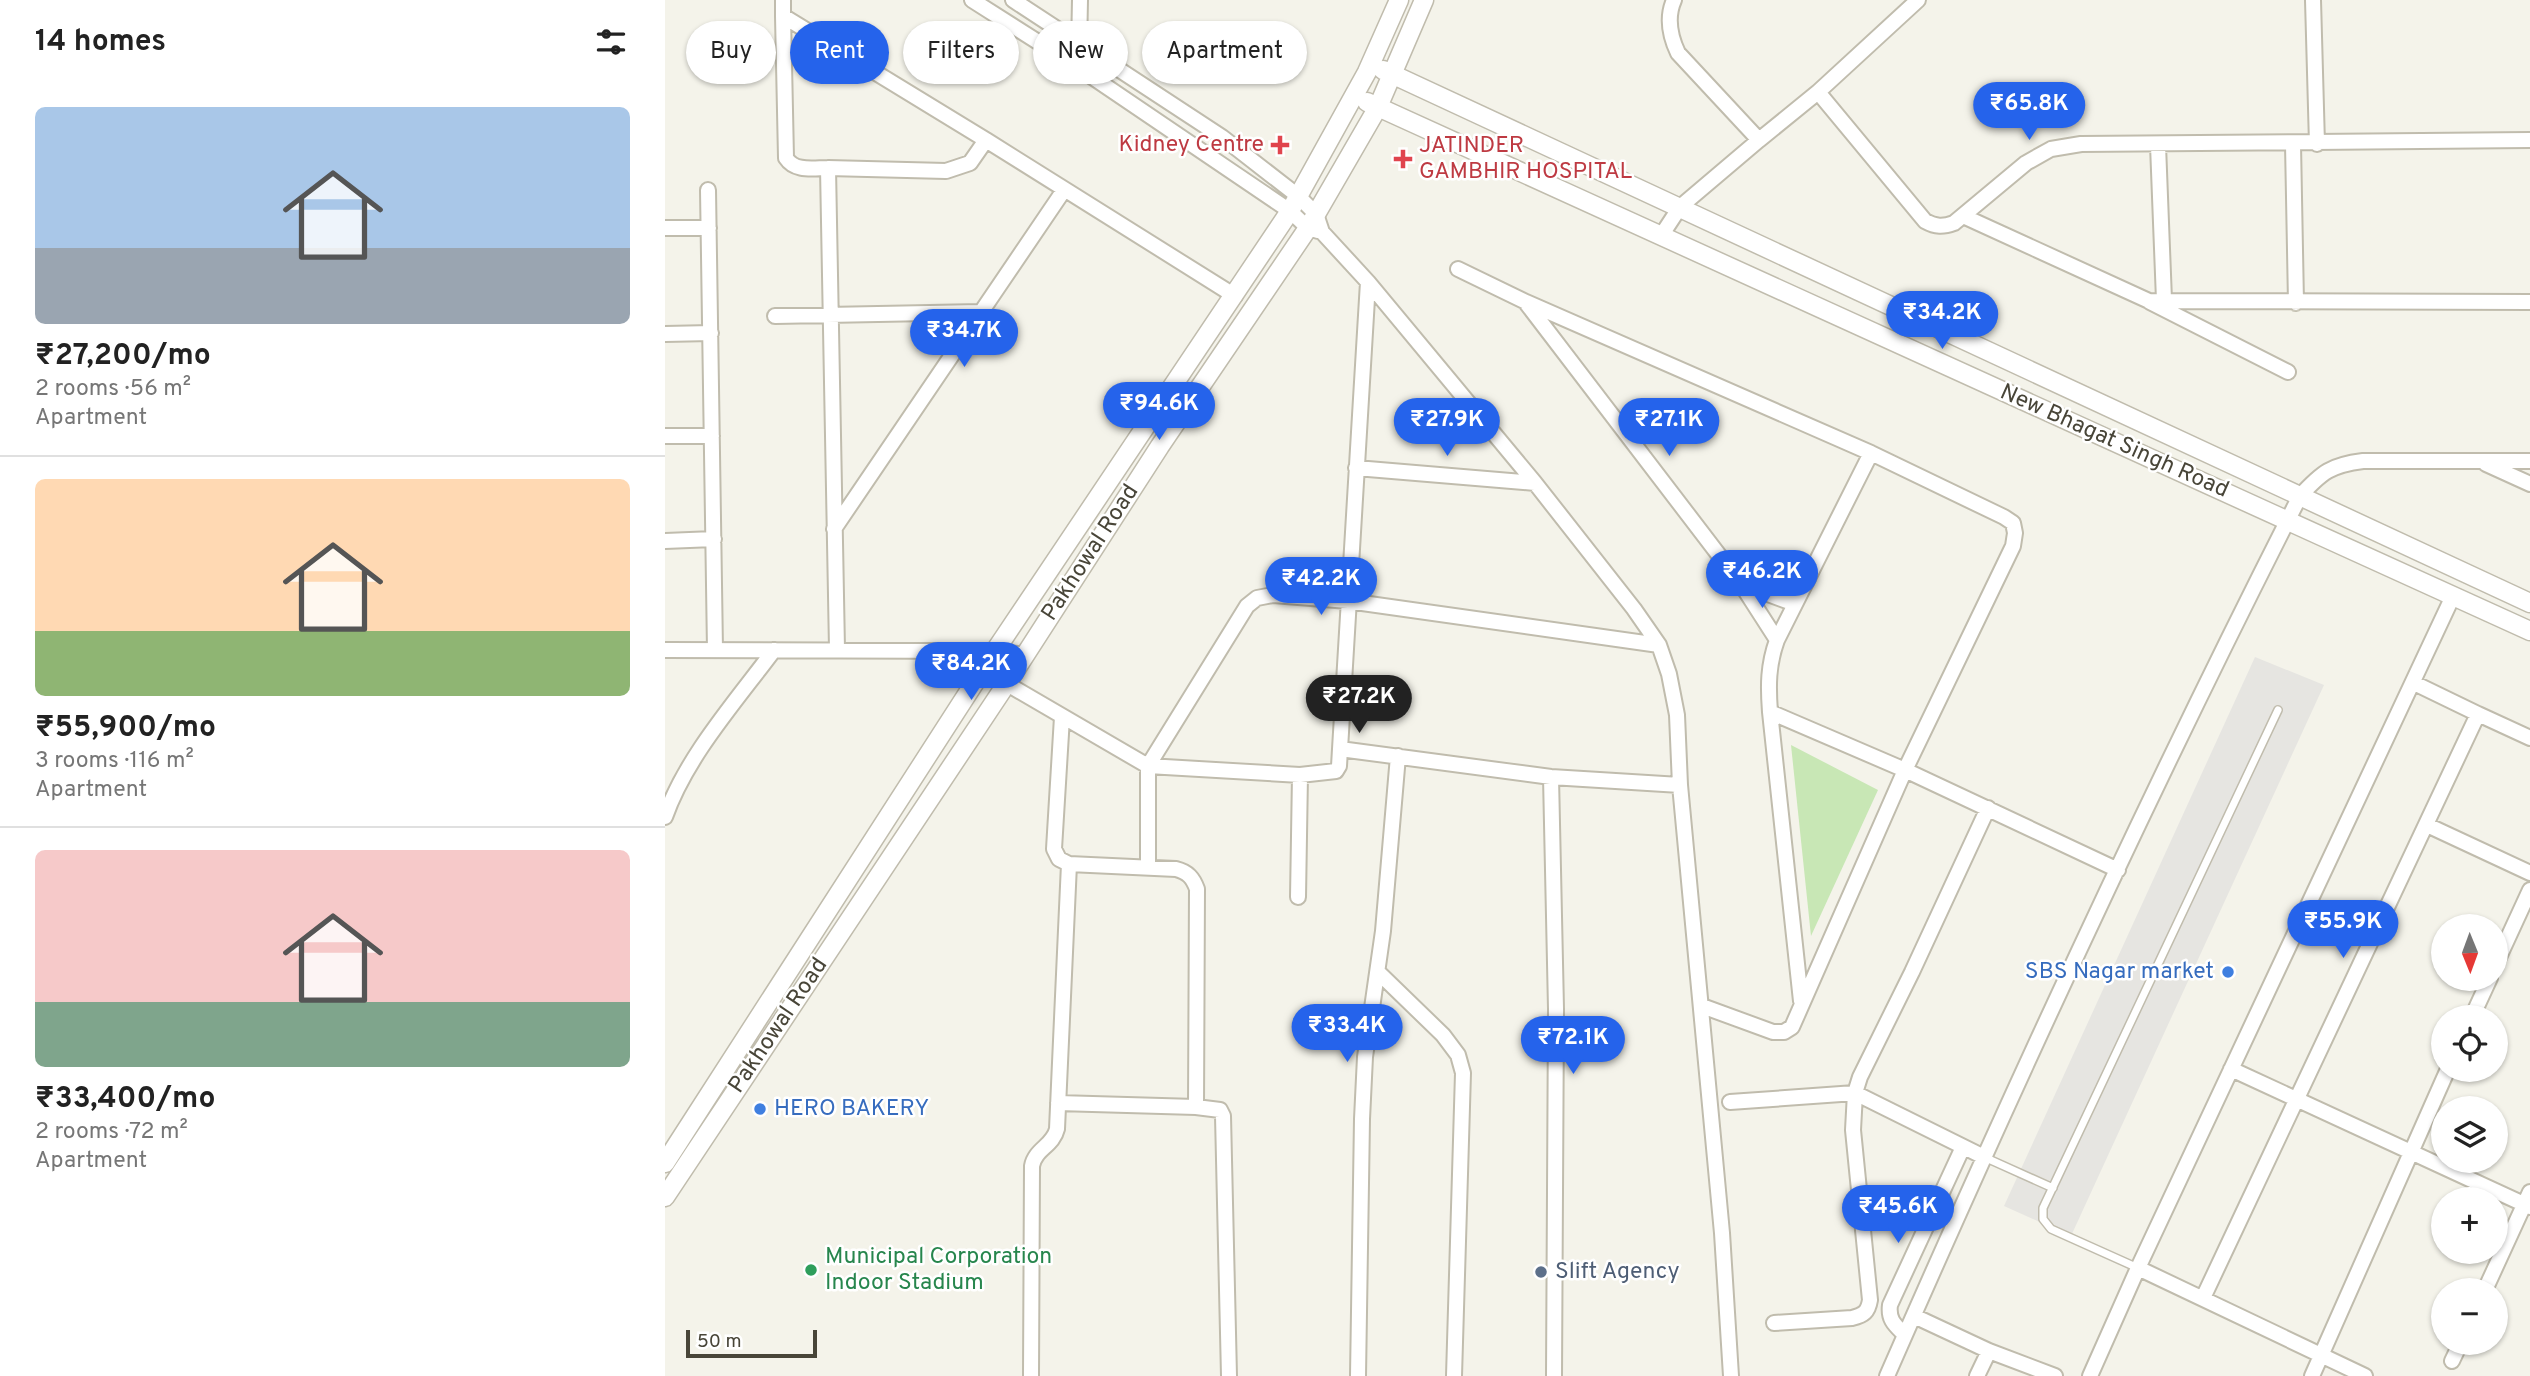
<!DOCTYPE html>
<html lang="en">
<head>
<meta charset="utf-8">
<style>
	:root { --surface:#fff; --page:#f2f2f2; --text:#222; --muted:#767676; --line:#e0e0e0; --accent:#2563eb }
	body { margin:0; font-family:Overpass,sans-serif; background:var(--page); color:var(--text); height:100vh; display:flex; flex-direction:column; font-size:26px; white-space:nowrap }
	* { box-sizing:border-box; margin:0 }
	p { font-size:23px; color:var(--muted) }
	.icon { flex:none; width:38px; height:38px; fill:none; stroke:currentColor; stroke-width:2; stroke-linecap:round; stroke-linejoin:round }
	.map { position:relative; flex:1; overflow:hidden }
	.sheet { display:flex; flex-direction:column; background:var(--surface); width:665px }
	.sheet>* { flex:none }
	.banner { position:absolute; left:21px; top:21px; width:665px; height:63px; display:flex; gap:14px }
	.needle { width:46px; rotate:179deg }
	.buttons { position:absolute; left:1766px; top:914px; display:grid; gap:14px }
	.buttons a { display:grid; place-items:center; width:77px; height:77px; border-radius:50%; background:var(--surface); box-shadow:0 2px 5px #0004; font-size:35px }
	.scale { position:absolute; left:21px; bottom:18px; width:131px; box-sizing:border-box; padding-left:7px; border:4px solid #484538; border-top:0; font-size:19px; line-height:24px; white-space:nowrap; color:#484538; -webkit-text-stroke:5px #fff; paint-order:stroke }
	.price { position:absolute; translate:-50% -60px; padding:0 16px; border-radius:24px; background:var(--accent); color:#fff; font-size:23px; line-height:46px; filter:drop-shadow(0 2px 4px #0008) }
	.price::after { content:''; position:absolute; left:50%; top:42px; width:21px; height:16px; margin-left:-10px; background:inherit; clip-path:polygon(0 0,100% 0,50% 100%) }
	.price.active { background:#222; color:#fff }
	ul { padding:0; list-style:none }
	li { display:grid; align-content:center; gap:14px; height:371px; padding:0 35px }
	li+li { border-top:2px solid var(--line) }
	li span { display:grid; place-items:center; height:217px; border-radius:10px; color:#555 }
	li>.icon { margin-inline-start:auto }
	span .icon { width:126px; height:126px; fill:#fffc; stroke-width:1 }
	li b { font-size:30px }
	h2 { display:flex; justify-content:space-between; align-items:center; height:84px; padding:0 35px; font-size:30px }
	.pill { padding:0 24px; border-radius:32px; background:var(--surface); box-shadow:0 2px 5px #0004; font-size:24px; line-height:63px }
	.pill.active { background:var(--accent); color:#fff }
	main { display:flex; flex:1; min-height:0 }
	.map>svg:first-child { display:block }
	.green { fill:#c8e7b5 }
	.parking { fill:#e6e5e1 }
	.lines { fill:none; stroke-linecap:round; stroke-linejoin:round }
	.service-casing { stroke:#c0bcad; stroke-width:10 }
	.minor-casing { stroke:#c0bcad; stroke-width:18 }
	.tertiary-casing { stroke:#c0bcad; stroke-width:21 }
	.service { stroke:#fff; stroke-width:7 }
	.minor { stroke:#fff; stroke-width:14 }
	.tertiary { stroke:#fff; stroke-width:18 }
	.health-dot { fill:#e0444e; stroke:#fff; stroke-width:2.5 }
	.shop-dot { fill:#3f7fe0; stroke:#fff; stroke-width:2.5 }
	.leisure-dot { fill:#2e9e5b; stroke:#fff; stroke-width:2.5 }
	.service-dot { fill:#5c6f8a; stroke:#fff; stroke-width:2.5 }
	.labels { text-anchor:middle; dominant-baseline:central; stroke-width:5; stroke-linejoin:round; paint-order:stroke }
	.health-label { font-size:23px; fill:#be3a42; stroke:#fff; text-anchor:end }
	.street-label { font-size:23px; fill:#484538; stroke:#fff }
	.shop-label { font-size:23px; fill:#366cbe; stroke:#fff; text-anchor:end }
	.leisure-label { font-size:23px; fill:#27864d; stroke:#fff; text-anchor:start }
	.service-label { font-size:23px; fill:#4e5e75; stroke:#fff; text-anchor:start }
</style>
</head>
<body>
<main>
<section class="sheet">
<h2>14 homes<svg class="icon" aria-label="filters" viewBox="0 0 24 24"><path d="M4 7h16M4 17h16"/><circle cx="9" cy="7" r="2"/><circle cx="15" cy="17" r="2"/></svg></h2>
<ul>
<li><span style="background:linear-gradient(#a9c7e8 65%,#9aa5b1 0)"><svg class="icon" aria-label="home" viewBox="0 0 24 24"><path d="M3 11l9-7 9 7M6 9v11h12V9"/></svg></span><div><b>₹27,200/mo</b><p>2 rooms · 56 m²</p><p>Apartment</p></div></li>
<li><span style="background:linear-gradient(#ffd9b3 70%,#8fb573 0)"><svg class="icon" aria-label="home" viewBox="0 0 24 24"><path d="M3 11l9-7 9 7M6 9v11h12V9"/></svg></span><div><b>₹55,900/mo</b><p>3 rooms · 116 m²</p><p>Apartment</p></div></li>
<li><span style="background:linear-gradient(#f6c9c9 70%,#7fa58c 0)"><svg class="icon" aria-label="home" viewBox="0 0 24 24"><path d="M3 11l9-7 9 7M6 9v11h12V9"/></svg></span><div><b>₹33,400/mo</b><p>2 rooms · 72 m²</p><p>Apartment</p></div></li>
</ul>
</section>
<div class="map">
<svg width="1865" height="1376" viewBox="0 0 1865 1376">
	<rect width="100%" height="100%" fill="#f4f3ea"/>
	<!-- green -->
	<path class="green" d="M 1126,745 L 1213,790 L 1146,936 Z"/>
	<!-- parking -->
	<path class="parking" d="M 1590,657 L 1659,685 L 1406,1236 L 1339,1206 Z"/>
	<g class="lines">
		<!-- service casing -->
		<g class="service-casing">
			<path id="service" d="M 1319,1157 L 1388,1188
				M 1473,1268 L 1386,1229 L 1378,1219 L 1378,1208 L 1613,710"/>
		</g>
		<!-- minor casing -->
		<g class="minor-casing">
			<path id="minor" d="M 118,0 L 118,16 L 321,140
				M 307,0 L 414,68 L 625,211 L 643,228 L 653,231
				M 348,0 L 557,137 L 633,196 L 651,214 L 657,232 L 703,282 L 870,483 L 969,609 L 994,645 L 1004,674 L 1012,715 L 1015,785
				M 1009,0 C 1001,18 1005,36 1013,53 L 1094,140 L 1153,92 L 1260,221 C 1271,227 1278,227 1289,223 L 1361,163 L 1386,149 L 1416,144 L 1865,140
				M 1648,0 L 1652,144
				M 118,16 L 121,158 C 130,172 148,168 163,168
				M 414,50 L 415,0
				M 1153,92 L 1253,0
				M 1628,144 L 1631,303
				M 1493,145 L 1499,300
				M 43,190 L 50,650
				M 1298,216 L 1484,301 L 1865,302
				M 0,228 L 44,228
				M 996,236 L 1015,207 L 1094,140
				M 793,269 L 861,302 L 1206,453 L 1112,640 C 1103,665 1103,686 1105,712 L 1240,770 L 1453,870
				M 1485,302 L 1623,372
				M 862,304 L 1076,584 L 1112,640
				M 110,316 L 316,312
				M 0,334 L 46,333
				M 0,436 L 47,436
				M 1821,464 L 1865,484
				M 691,468 L 870,483
				M 169,529 L 399,190
				M 0,541 L 49,539
				M 1076,584 L 1130,604
				M 172,649 L 163,168 L 281,171 L 305,163 L 321,140 L 570,296
				M 0,650 L 330,651 L 361,655
				M 318,670 L 483,766 L 635,775 L 671,771 L 674,766 L 675,749 L 703,282
				M 1749,683 L 1813,714
				M 1105,712 L 1136,1001
				M 675,749 L 886,777 L 1015,785 L 1057,1233 L 1066,1376
				M 886,777 L 891,1009 L 889,1376
				M 0,817 C 21,757 71,701 109,650
				M 1762,825 L 1865,873
				M 404,864 L 511,869 C 523,872 528,878 532,889 L 531,1107 L 555,1110 L 558,1116 L 564,1376
				M 483,867 L 483,766 L 582,606 L 592,598 L 608,595 L 683,601 L 994,645
				M 633,897 L 635,775
				M 1830,966 L 1865,890
				M 713,972 L 778,1035 L 793,1055 L 798,1073 L 789,1376
				M 1037,1006 L 1108,1032 L 1119,1032 L 1127,1027 L 1240,770 L 1348,546 L 1350,533 L 1348,523 L 1339,517 L 1206,453
				M 1807,1017 L 1825,978
				M 1566,1069 L 1865,1207
				M 1065,1102 L 1190,1093 L 1319,1157
				M 393,1103 L 531,1107
				M 1196,1207 L 1273,1201
				M 1820,1290 L 1865,1192
				M 1538,1298 L 1813,714 L 1865,738
				M 1249,1316 L 1324,1351 L 1390,1376
				M 1109,1323 L 1187,1318 C 1199,1315 1203,1312 1205,1300 L 1188,1130 L 1190,1093 L 1195,1077 L 1247,972 L 1323,808
				M 1240,1335 C 1230,1325 1223,1320 1225,1305 L 1298,1147
				M 1787,1361 L 1796,1342
				M 366,1376 L 367,1166 C 370,1149 388,1146 392,1129 L 404,864 L 394,859 L 389,849 L 397,717
				M 693,1376 L 697,1119 L 700,1057 L 718,931 L 733,756
				M 1222,1376 C 1352,1079 1488,785 1635,496 C 1657,472 1666,465 1698,461 L 1865,461
				M 1312,1376 L 1324,1351
				M 1425,1376 L 1473,1268
				M 1647,1376 L 1783,1069
				M 1700,1376 L 1473,1268 L 1788,596"/>
		</g>
		<!-- tertiary casing -->
		<g class="tertiary-casing">
			<path id="tertiary" d="M 718,70 L 1865,603
				M 702,102 L 1865,631
				M 0,1163 L 330,651 L 625,211 L 702,72 L 734,0
				M 0,1197 L 342,683 L 495,446 L 643,228 L 713,107 L 759,0"/>
		</g>
		<!-- service -->
		<use href="#service" class="service"/>
		<!-- minor -->
		<use href="#minor" class="minor"/>
		<!-- tertiary -->
		<use href="#tertiary" class="tertiary"/>
	</g>
	<!-- markers -->
	<g class="health-dot">
		<path d="M611.5 134.5h7v7h7v7h-7v7h-7v-7h-7v-7h7z"/>
		<path d="M734.5 148.5h7v7h7v7h-7v7h-7v-7h-7v-7h7z"/>
	</g>
	<g class="shop-dot">
		<circle cx="1563" cy="972" r="7"/>
		<circle cx="95" cy="1109" r="7"/>
	</g>
	<circle class="leisure-dot" cx="146" cy="1270" r="7"/>
	<circle class="service-dot" cx="876" cy="1272" r="7"/>
	<g class="labels">
		<!-- health labels -->
		<g class="health-label">
			<text x="599" y="145">Kidney Centre</text>
			<text x="754" y="146" text-anchor="start">JATINDER<tspan x="754" dy="26">GAMBHIR HOSPITAL</tspan></text>
		</g>
		<!-- street labels -->
		<g class="street-label">
			<text transform="translate(1449 442) rotate(24)">New Bhagat Singh Road</text>
			<text transform="translate(426 553) rotate(-57)">Pakhowal Road</text>
			<text transform="translate(114 1026) rotate(-56)">Pakhowal Road</text>
		</g>
		<!-- shop labels -->
		<g class="shop-label">
			<text x="1549" y="972">SBS Nagar market</text>
			<text x="109" y="1109" text-anchor="start">HERO BAKERY</text>
		</g>
		<!-- leisure labels -->
		<g class="leisure-label">
			<text x="160" y="1257">Municipal Corporation<tspan x="160" dy="26">Indoor Stadium</tspan></text>
		</g>
		<!-- service labels -->
		<g class="service-label">
			<text x="890" y="1272">Slift Agency</text>
		</g>
	</g>
</svg>
<div class="buttons">
<a><svg class="needle" viewBox="-14 -14 28 28"><path d="M0-13l5 13h-10z" fill="#e53935"/><path d="M0 13l5-13h-10z" fill="#767676"/></svg></a>
<a><svg class="icon" aria-label="locate" viewBox="0 0 24 24"><circle cx="12" cy="12" r="6"/><path d="M12 2v4M12 18v4M2 12h4M18 12h4"/></svg></a>
<a><svg class="icon" aria-label="layers" viewBox="0 0 24 24"><path d="M12 4l9 5-9 5-9-5zM3 14l9 5 9-5"/></svg></a>
<a>+</a>
<a>−</a>
</div>
<div class="scale">50 m</div>
<b class="price" style="left:1364px;top:142px">₹65.8K</b>
<b class="price" style="left:1277px;top:351px">₹34.2K</b>
<b class="price" style="left:299px;top:369px">₹34.7K</b>
<b class="price" style="left:494px;top:442px">₹94.6K</b>
<b class="price" style="left:782px;top:458px">₹27.9K</b>
<b class="price" style="left:1004px;top:458px">₹27.1K</b>
<b class="price" style="left:1097px;top:610px">₹46.2K</b>
<b class="price" style="left:656px;top:617px">₹42.2K</b>
<b class="price" style="left:306px;top:702px">₹84.2K</b>
<b class="price active" style="left:694px;top:735px">₹27.2K</b>
<b class="price" style="left:1678px;top:960px">₹55.9K</b>
<b class="price" style="left:682px;top:1064px">₹33.4K</b>
<b class="price" style="left:908px;top:1076px">₹72.1K</b>
<b class="price" style="left:1233px;top:1245px">₹45.6K</b>
<div class="banner">
<a class="pill">Buy</a>
<a class="pill active">Rent</a>
<a class="pill">Filters</a>
<a class="pill">New</a>
<a class="pill">Apartment</a>
</div>
</div>
</main>
</body>
</html>
